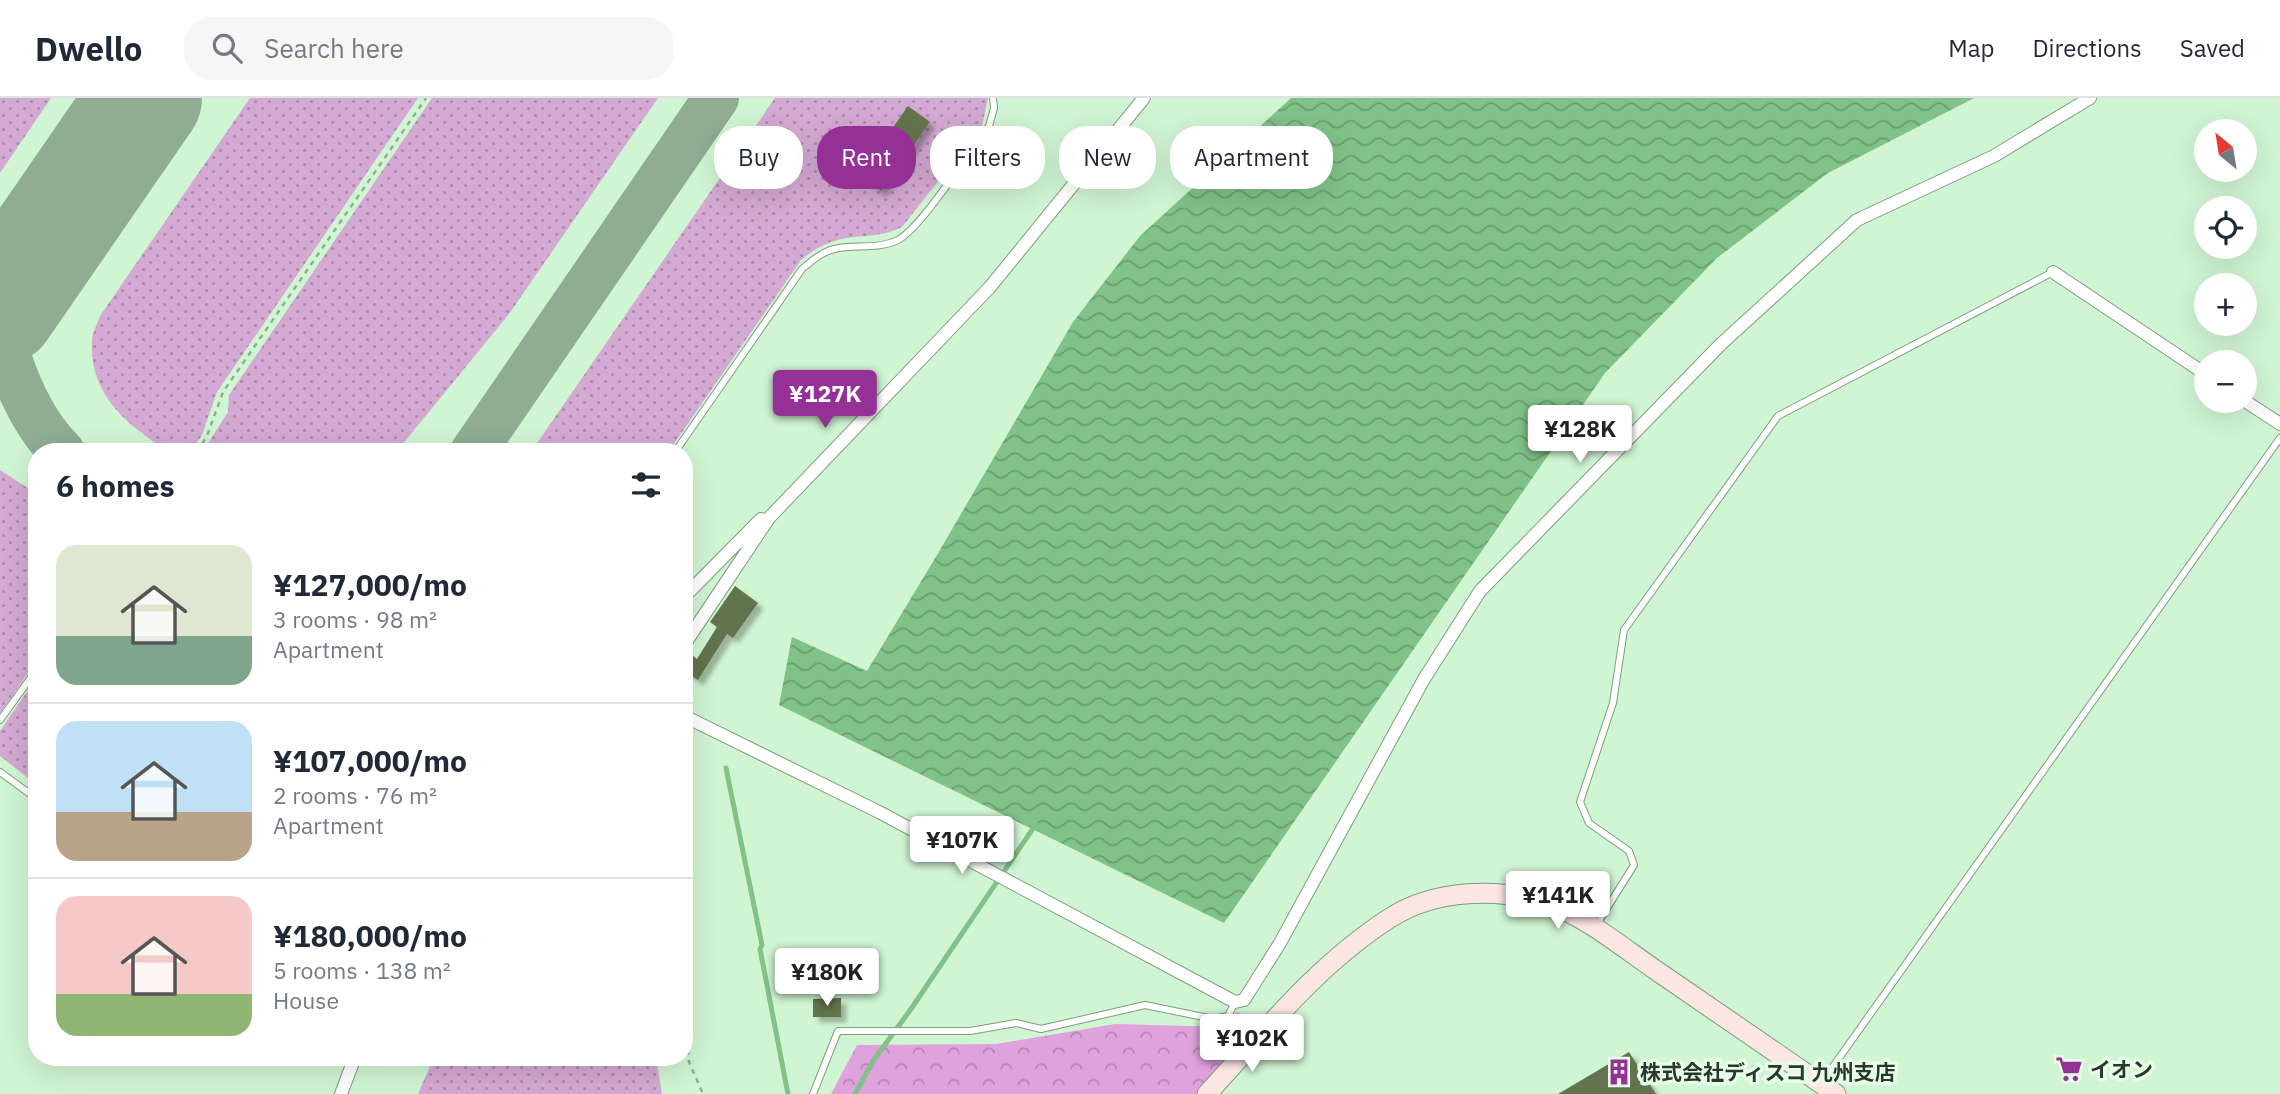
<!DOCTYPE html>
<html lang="en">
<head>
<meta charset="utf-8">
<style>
	:root { --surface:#fff; --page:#f6f6f7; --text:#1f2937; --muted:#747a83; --line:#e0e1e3; --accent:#953196 }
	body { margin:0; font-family:"IBM Plex Sans","Noto Sans JP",sans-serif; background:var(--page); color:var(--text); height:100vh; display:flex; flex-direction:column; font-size:26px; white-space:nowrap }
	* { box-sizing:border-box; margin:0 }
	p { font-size:23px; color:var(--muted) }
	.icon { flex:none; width:38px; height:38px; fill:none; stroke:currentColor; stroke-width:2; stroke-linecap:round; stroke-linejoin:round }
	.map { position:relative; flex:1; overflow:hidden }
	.details { position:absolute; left:28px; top:345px; width:665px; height:623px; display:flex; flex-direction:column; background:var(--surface); border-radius:28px; box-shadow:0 7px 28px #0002 }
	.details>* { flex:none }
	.guide { position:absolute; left:714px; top:28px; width:665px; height:63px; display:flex; gap:14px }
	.needle { width:46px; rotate:330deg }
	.fabs { position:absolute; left:2194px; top:21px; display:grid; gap:14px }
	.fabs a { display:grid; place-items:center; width:63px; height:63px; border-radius:50%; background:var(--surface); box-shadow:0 7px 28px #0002; font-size:35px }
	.price { position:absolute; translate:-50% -60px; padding:0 16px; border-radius:7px; background:#fff; color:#222; font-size:23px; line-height:46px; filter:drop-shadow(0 2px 4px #0008) }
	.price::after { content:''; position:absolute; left:50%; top:42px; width:21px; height:16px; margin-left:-10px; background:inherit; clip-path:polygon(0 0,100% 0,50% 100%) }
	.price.selected { background:var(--accent); color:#fff }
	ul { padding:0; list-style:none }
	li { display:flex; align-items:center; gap:21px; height:175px; padding:0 28px }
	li+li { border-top:2px solid var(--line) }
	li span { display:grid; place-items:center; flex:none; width:196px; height:140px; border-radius:21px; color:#555 }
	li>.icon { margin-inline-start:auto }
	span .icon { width:84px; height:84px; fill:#fffc; stroke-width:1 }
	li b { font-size:30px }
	h2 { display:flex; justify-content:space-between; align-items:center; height:84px; padding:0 28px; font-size:30px }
	.pill { padding:0 24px; border-radius:28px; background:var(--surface); box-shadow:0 7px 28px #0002; font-size:24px; line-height:63px }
	.pill.selected { background:var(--accent); color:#fff }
	header { display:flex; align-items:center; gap:42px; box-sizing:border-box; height:98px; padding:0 35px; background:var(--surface); border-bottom:2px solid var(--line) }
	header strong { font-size:33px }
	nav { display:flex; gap:38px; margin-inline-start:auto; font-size:24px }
	.search { width:490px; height:63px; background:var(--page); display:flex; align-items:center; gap:18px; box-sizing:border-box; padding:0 24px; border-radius:28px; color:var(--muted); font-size:26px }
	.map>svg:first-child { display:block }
	.grass { fill:url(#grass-dots) }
	.forest { fill:url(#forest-crowns) }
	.water { fill:url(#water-waves) }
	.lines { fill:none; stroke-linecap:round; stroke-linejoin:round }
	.stream { stroke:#81c289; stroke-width:5 }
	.taxiway { stroke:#90ac93; stroke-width:46 }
	.runway { stroke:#90ac93; stroke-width:114 }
	.building { fill:#63734e; filter:url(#shadow) }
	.lane-casing { stroke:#7b9e7f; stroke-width:8 }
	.street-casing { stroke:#7b9e7f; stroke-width:14 }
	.secondary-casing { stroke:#7b9e7f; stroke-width:21 }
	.path { stroke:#92ae94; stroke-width:2.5; stroke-dasharray:5 5; stroke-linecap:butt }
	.lane { stroke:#fff; stroke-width:6 }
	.street { stroke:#fff; stroke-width:12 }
	.secondary { stroke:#fbe6e3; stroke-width:19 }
	.labels { text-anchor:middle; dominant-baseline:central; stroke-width:7; stroke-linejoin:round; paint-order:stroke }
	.poi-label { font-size:21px; font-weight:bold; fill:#2a382b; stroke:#e7fde9; text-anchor:start }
</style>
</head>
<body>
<header>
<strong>Dwello</strong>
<div class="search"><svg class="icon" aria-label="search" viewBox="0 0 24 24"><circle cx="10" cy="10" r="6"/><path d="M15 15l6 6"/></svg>Search here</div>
<nav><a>Map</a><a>Directions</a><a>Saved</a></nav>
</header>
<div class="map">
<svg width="2280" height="996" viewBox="0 0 2280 996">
	<defs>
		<pattern id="grass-dots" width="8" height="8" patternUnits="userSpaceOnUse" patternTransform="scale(1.75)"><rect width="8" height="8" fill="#d4a9d3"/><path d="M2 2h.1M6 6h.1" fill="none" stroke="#ac8bab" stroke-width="1.8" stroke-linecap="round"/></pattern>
		<pattern id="forest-crowns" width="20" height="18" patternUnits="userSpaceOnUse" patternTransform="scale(1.75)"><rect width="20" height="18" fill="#dfa2dd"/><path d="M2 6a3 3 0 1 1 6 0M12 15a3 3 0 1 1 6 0" fill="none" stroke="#b585b3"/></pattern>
		<pattern id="water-waves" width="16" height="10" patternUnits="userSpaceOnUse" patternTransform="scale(1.75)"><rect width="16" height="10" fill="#81c289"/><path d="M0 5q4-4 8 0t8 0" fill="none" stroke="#6a9f70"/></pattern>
		<filter id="shadow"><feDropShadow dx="5.5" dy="5.5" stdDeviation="2" flood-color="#0004"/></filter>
	</defs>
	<rect width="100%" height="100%" fill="#d0f5d3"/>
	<!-- grass -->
	<path class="grass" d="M 0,0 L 51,0 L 0,75 Z
		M 250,0 L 418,0 L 217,294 L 202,337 L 191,353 C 161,354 161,349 138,332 C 110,310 90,282 92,244 C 92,236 97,226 100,218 Z
		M 432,0 L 658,0 L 509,216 L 397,353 L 203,353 L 228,314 L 229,297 Z
		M 775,0 L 988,0 L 982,28 L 902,129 C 879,140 865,136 841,141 C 825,145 813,152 801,162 L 669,353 L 531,354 Z
		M 0,372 L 37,396 L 37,562 L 0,615 Z
		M 37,579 L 37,687 L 0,658 L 0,633 Z
		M 434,959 L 656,959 L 662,996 L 418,996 Z"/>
	<!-- forest -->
	<path class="forest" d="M 1237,914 L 1264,929 L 1200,996 L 831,996 L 857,947 L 996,946 L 1115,926 L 1227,929 Z"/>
	<!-- water -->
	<path class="water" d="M 1291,0 L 1974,0 L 1828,75 L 1717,160 L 1605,275 L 1224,825 L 779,607 L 792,539 L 867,573 L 937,457 L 1073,224 L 1140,138 Z"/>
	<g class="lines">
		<!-- stream -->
		<path class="stream" d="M 726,670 L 762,847 L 760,851 L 788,996
			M 855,996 L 873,963 L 911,911 L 1036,726"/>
		<!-- taxiway -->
		<path class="taxiway" d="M 10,196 C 8,203 5,210 4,217 C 0,259 32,325 62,354
			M 473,354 L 716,0"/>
		<!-- runway -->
		<path class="runway" d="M 0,210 L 145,0"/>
	</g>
	<!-- building -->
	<path class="building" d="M 908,8 L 930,24 L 881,93 L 859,78 Z
		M 735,488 L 758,505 L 733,540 L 727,536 L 698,582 L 684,573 L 684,569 L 692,557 L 697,561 L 717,529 L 710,524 Z
		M 841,900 L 841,919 L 813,919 L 813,901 Z
		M 1629,954 L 1656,996 L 1558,996 Z"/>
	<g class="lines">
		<!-- lane casing -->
		<g class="lane-casing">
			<path id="lane" d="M 675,354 L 802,171 C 813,162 824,152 839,150 C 859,147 879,151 898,142 C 922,129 970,53 989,28 L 994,10 L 993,0
				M 0,622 L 37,571
				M 0,674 L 37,701
				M 1597,826 L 1634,767 L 1629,753 L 1589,725 L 1580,704 L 1613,605 L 1624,532 L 1778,318 L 2053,174
				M 1822,984 L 2280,340
				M 813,996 L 838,933 L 970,933 L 1016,925 L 1041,931 L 1145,907 L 1213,921 L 1228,918 L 1235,904"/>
		</g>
		<!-- street casing -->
		<g class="street-casing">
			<path id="street" d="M 2053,174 L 2207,277
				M 2245,303 L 2280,326
				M 684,499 L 761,421
				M 684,547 L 769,420 L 990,189 L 1144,0
				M 684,618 L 879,714 L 1235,904 L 1244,902 L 1280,845 L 1424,581 L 1480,493 L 1721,246 L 1857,122 L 1994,58 L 2090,0
				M 341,996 L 355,959"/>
		</g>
		<!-- secondary casing -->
		<g class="secondary-casing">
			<path id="secondary" d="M 1207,996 C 1264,934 1318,866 1390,820 C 1435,791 1499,789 1549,806 C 1588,820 1623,850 1657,873 C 1717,914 1777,955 1836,996"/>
		</g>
		<!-- path -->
		<path class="path" d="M 197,354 L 207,338 L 223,294 L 426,0
			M 684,807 L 684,808
			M 684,902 L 689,964 L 703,996"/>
		<!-- lane -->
		<use href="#lane" class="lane"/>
		<!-- street -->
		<use href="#street" class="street"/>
		<!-- secondary -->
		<use href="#secondary" class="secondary"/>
	</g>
	<!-- icons -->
	<defs>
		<g id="supermarket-bare" transform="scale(2.1)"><path d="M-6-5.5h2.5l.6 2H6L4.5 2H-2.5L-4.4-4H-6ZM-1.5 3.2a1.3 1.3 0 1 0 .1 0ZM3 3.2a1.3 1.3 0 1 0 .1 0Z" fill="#953196" stroke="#e7fde9" stroke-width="2.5" paint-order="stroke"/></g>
		<g id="building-bare" transform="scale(2.1)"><path d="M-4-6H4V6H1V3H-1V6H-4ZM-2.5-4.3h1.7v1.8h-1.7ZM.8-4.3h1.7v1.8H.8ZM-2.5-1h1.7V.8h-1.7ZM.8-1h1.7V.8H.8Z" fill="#953196" stroke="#e7fde9" stroke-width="2.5" paint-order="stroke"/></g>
	</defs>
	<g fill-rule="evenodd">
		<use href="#supermarket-bare" x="2069" y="971"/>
		<use href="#building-bare" x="1619" y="974"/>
	</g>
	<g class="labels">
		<!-- poi labels -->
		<g class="poi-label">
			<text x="2090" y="971">イオン</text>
			<text x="1640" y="974">株式会社ディスコ 九州支店</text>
		</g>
	</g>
</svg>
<div class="fabs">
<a><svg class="needle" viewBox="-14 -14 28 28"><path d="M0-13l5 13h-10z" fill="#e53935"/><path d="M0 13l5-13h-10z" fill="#747a83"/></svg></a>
<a><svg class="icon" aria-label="locate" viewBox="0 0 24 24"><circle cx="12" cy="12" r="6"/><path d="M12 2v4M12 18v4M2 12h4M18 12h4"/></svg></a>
<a>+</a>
<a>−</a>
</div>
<b class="price selected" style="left:825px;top:332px">¥127K</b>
<b class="price" style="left:1580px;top:367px">¥128K</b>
<b class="price" style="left:962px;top:778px">¥107K</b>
<b class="price" style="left:1558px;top:833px">¥141K</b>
<b class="price" style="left:827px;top:910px">¥180K</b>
<b class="price" style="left:1252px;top:976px">¥102K</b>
<div class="guide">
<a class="pill">Buy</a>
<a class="pill selected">Rent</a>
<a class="pill">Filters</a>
<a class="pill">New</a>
<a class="pill">Apartment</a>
</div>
<section class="details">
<h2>6 homes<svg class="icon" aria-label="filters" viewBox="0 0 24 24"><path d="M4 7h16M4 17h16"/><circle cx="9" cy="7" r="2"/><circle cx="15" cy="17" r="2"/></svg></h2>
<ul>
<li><span style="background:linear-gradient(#dfe7d0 65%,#7fa58c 0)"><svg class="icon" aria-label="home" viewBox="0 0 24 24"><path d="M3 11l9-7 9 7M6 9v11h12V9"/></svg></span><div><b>¥127,000/mo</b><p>3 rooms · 98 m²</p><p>Apartment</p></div></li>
<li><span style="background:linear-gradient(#bfe0f5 65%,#b9a48a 0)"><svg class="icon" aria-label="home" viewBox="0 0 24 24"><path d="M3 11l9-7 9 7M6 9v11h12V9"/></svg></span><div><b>¥107,000/mo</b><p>2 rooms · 76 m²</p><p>Apartment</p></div></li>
<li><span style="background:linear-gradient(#f6c9c9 70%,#8fb573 0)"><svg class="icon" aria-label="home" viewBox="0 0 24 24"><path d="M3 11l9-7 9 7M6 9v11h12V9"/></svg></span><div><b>¥180,000/mo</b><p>5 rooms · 138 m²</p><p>House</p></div></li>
</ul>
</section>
</div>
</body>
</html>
